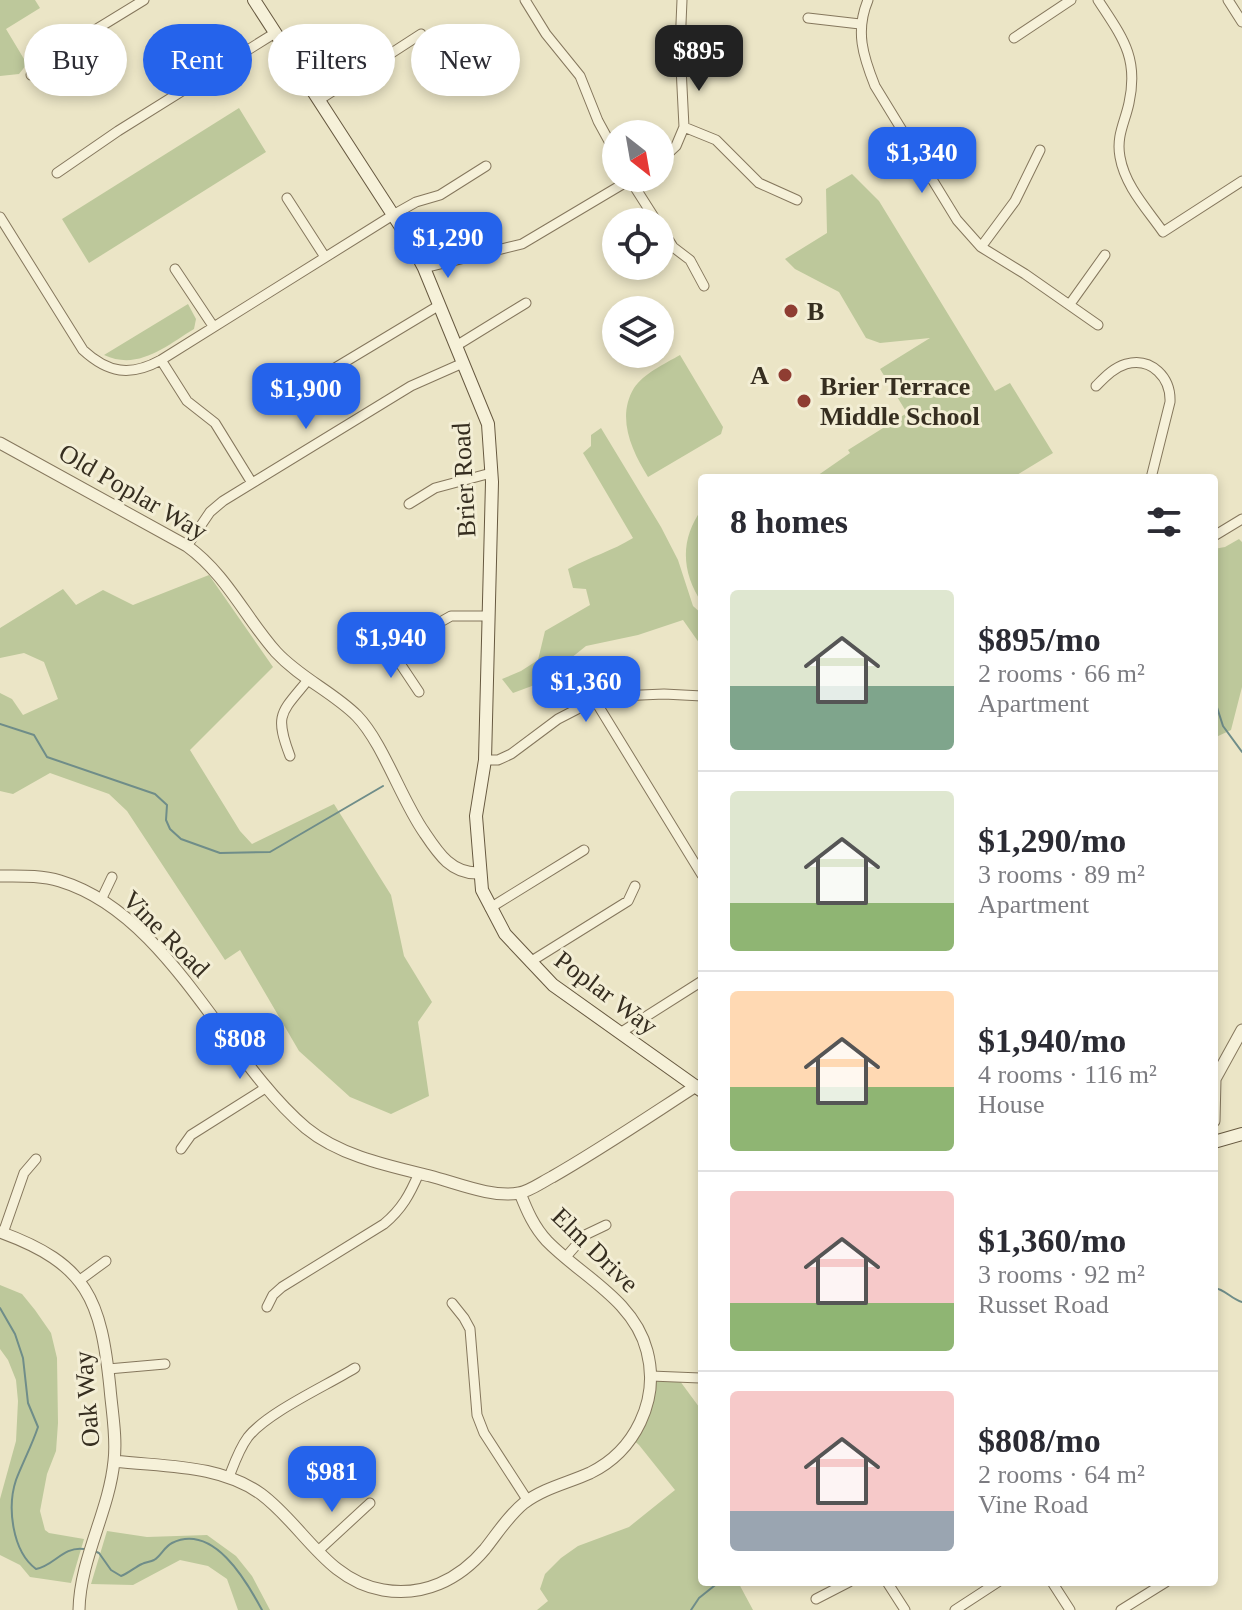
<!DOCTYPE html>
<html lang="en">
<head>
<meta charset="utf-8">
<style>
	:root { --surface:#fff; --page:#f7f7f7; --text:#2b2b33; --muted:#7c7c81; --line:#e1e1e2; --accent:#2563eb }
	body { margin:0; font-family:"Times New Roman",serif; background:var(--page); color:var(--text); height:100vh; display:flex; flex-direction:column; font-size:30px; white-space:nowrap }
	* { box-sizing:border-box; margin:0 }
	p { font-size:26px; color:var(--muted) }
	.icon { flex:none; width:44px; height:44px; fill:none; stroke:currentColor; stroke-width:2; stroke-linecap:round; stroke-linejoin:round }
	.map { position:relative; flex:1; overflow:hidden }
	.details { position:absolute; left:698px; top:474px; width:520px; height:1112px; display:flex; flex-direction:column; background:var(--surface); border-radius:8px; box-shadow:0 4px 12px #0003 }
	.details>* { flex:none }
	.banner { position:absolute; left:24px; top:24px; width:554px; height:72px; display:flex; gap:16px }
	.needle { width:52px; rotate:149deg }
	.fabs { position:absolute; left:602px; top:120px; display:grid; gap:16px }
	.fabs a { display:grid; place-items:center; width:72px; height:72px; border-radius:50%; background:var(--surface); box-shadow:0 4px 12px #0003; font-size:40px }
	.price { position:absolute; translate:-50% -68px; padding:0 18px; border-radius:16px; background:var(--accent); color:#fff; font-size:26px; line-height:52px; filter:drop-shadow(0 2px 4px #0008) }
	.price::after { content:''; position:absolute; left:50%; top:48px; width:24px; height:18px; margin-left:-12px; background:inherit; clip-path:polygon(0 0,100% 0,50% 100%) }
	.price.active { background:#222; color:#fff }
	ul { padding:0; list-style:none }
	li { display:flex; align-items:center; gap:24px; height:200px; padding:0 32px }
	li+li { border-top:2px solid var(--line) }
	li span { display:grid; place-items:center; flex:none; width:224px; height:160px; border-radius:8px; color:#555 }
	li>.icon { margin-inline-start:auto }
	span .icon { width:96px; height:96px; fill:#fffc; stroke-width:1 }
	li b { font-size:34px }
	h2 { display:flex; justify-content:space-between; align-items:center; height:96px; padding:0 32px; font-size:34px }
	.pill { padding:0 28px; border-radius:36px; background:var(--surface); box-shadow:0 4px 12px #0003; font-size:28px; line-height:72px }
	.pill.active { background:var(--accent); color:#fff }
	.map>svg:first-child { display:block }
	.green { fill:#bdc89b }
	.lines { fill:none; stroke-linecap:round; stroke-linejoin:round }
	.stream { stroke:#6f8d89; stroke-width:2 }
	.minor-casing { stroke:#85775d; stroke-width:11 }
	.tertiary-casing { stroke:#85775d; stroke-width:13 }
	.secondary-casing { stroke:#675940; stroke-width:14 }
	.minor { stroke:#f6f1d9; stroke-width:9 }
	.tertiary { stroke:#f6f1d9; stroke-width:11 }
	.secondary { stroke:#f6f1d9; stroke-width:12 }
	.poi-dot { fill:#8f3d32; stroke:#f3eed5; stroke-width:3 }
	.labels { text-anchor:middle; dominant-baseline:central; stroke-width:6; stroke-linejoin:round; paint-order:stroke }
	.poi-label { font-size:26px; font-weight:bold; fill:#362e20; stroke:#f3eed5; text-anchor:start }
	.street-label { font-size:26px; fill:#362e20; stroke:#f3eed5 }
</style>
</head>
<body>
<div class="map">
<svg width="1242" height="1610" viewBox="0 0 1242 1610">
	<rect width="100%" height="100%" fill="#ebe5c6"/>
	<!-- green -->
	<path class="green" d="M 0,0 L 35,0 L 40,8 L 6,29 L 27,64 L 19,74 L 0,76 Z
		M 239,108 L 266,152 L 89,263 L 62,219 Z
		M 852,174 L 879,201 L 995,391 L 1010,383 L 1053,453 L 1012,478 L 814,478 L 850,453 L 848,450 L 907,413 L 880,369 L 930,338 L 880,343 L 866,338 L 839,292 L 795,269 L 785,259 L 827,233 L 826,189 Z
		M 188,304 L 196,319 L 194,329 C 166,346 138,371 104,355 Z
		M 680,355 L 723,427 L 721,434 L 648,477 C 632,451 616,418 634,388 C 643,374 666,363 680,355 Z
		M 601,428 L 661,527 L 678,560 L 693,606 L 702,614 L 702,647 L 683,620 L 638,635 L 586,646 L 540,683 L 513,693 L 502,679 L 521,671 L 538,660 L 545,631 L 590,605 L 586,589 L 573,588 L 568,569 C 590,557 612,551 633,538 L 583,453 L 591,446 L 591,435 Z
		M 702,509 L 702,603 C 681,572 680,539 702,509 Z
		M 1239,539 L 1242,542 L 1242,687 L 1231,730 L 1214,738 L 1214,549 L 1225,547 Z
		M 209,575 L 273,667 L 190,750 L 240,831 L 252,844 L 334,804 L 391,895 L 404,956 L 432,1002 L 418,1022 L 429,1096 L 391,1114 L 350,1097 L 299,1051 L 240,950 L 225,960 L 127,811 L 109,794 L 50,773 L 13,794 L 0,791 L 0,693 L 12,699 L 23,715 L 58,699 L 44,662 L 24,653 L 0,658 L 0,628 L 63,589 L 76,605 L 103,590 L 133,605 Z
		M 0,1285 L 22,1294 L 35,1310 L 51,1333 L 57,1358 L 58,1423 L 56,1451 L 47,1474 L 40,1511 L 45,1530 L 49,1533 L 84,1539 L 71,1583 L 30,1577 L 20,1565 L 0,1555 L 0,1499 L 16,1441 L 18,1401 L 16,1380 L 8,1360 L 0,1349 Z
		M 651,1376 L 677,1377 L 702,1411 L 702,1582 L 738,1582 L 753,1610 L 537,1610 L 548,1601 L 540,1589 L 545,1574 L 561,1558 L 578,1546 L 629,1527 L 675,1490 L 639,1445 L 631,1438 Z
		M 107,1531 L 147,1537 L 207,1535 L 236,1556 L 252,1576 L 270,1610 L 238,1610 L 227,1579 L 208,1566 L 180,1560 L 133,1585 L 91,1584 Z"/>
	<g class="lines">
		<!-- stream -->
		<path class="stream" d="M 1214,698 L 1223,726 L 1242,752
			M 0,724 L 34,735 L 47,757 L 155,794 L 167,805 L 166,820 L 170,829 L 181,839 L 220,853 L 270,852 L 383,786
			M 1214,1288 C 1225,1289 1231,1299 1242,1302
			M 0,1308 L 15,1334 L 23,1358 L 28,1403 L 38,1427 C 32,1445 23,1462 16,1480 C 7,1507 12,1551 36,1569 C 54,1566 63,1546 84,1549
			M 94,1551 L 99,1553 L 111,1570 L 121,1576 C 129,1573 135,1567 142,1564 C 145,1562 150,1562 154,1560 C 161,1556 164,1547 172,1543 C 213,1523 246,1580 262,1610
			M 691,1610 L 699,1598 L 719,1582"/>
		<!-- minor casing -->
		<g class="minor-casing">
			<path id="minor" d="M 525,0 L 546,34 L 580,76 L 598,121 L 616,154
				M 868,0 C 855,31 863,56 875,86 L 957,220 L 981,247 L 1025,274 L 1098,325
				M 1098,0 C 1122,37 1139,57 1129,103 C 1125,122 1116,136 1120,157 C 1125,186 1147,209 1163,232 L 1242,181
				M 1228,0 L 1242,22
				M 808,18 L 860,24
				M 1014,38 L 1071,0
				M 31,75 L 46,60 L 144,0
				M 319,100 L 421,34
				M 684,127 L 716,140 L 759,183 L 797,200
				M 660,161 L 676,146 L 684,127 L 680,47 L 682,0
				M 57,173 L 118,131 L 275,33
				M 629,178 L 657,222
				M 287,198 L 325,257
				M 0,217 L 83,350 C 108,373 130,377 161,360 L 393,215 L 416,202 L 440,195 L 486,166
				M 660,226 L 673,247 L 690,260 L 704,286
				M 981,247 L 1015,201 L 1040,150
				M 424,268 L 522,244 L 633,178
				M 175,269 L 213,326
				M 1070,304 L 1105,255
				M 456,346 L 526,303
				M 161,360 L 187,401 L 215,423 L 252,483
				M 1096,386 C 1105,377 1113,368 1126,364 C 1152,357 1171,378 1170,402 L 1151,478
				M 295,392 L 438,306
				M 409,504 L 435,488 L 491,473
				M 1214,536 L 1242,519
				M 187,546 L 210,512 L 223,501 L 411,386 L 463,363
				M 391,650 L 451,616 L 489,616
				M 391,650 L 419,692
				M 596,702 L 702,875
				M 290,756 C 274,714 281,713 308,680
				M 485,760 L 498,760 L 511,754 L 558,719 L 589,703 L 619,696 L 664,694 L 702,696
				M 101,900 L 112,877
				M 490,908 L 584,850
				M 530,962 L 628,901 L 635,886
				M 620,1033 L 702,981
				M 181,1149 L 191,1135 L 267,1087
				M 3,1233 L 24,1173 L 36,1159
				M 565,1258 L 585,1235 L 606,1225
				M 80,1280 L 106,1261
				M 452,1303 L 464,1318 L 470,1329 L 477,1415 L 484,1433 L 528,1501
				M 267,1307 L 273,1295 L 282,1287 L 384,1224 C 402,1209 410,1194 419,1173
				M 108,1369 L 165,1364
				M 651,1376 L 700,1378
				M 229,1477 C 234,1464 239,1449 248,1437 C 268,1412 326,1386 355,1368
				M 318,1551 L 370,1503
				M 887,1582 L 905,1610
				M 1052,1582 L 1070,1610
				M 816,1599 L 849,1582
				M 955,1610 L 998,1582
				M 1121,1610 L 1166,1582"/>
		</g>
		<!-- tertiary casing -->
		<g class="tertiary-casing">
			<path id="tertiary" d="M 0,443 L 187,546 C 226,574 245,617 276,652 C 300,678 333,692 357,716 C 383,743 401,799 424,832 C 438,853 451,874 479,873
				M 0,876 C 20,876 41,875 60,881 C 169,914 224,1059 306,1128 C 340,1156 389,1166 430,1176 C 457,1183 492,1198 519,1193 C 530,1191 542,1182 552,1177 C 601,1149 648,1117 696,1086
				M 1214,1121 L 1215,1079 L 1242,1030
				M 0,1232 C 88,1264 101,1300 110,1388 C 112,1412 117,1438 114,1461 C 109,1512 80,1558 79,1610
				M 115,1461 C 163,1467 219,1464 261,1494 C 303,1525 327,1581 383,1590 C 423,1597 459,1580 485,1549 C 497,1534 508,1516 524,1503 C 544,1488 568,1483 590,1473 C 635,1451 660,1400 647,1351 C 634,1300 581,1276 547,1241 C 534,1227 527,1211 520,1193"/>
		</g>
		<!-- secondary casing -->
		<g class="secondary-casing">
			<path id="secondary" d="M 254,0 L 408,238 L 424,268 L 488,424 L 492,482 L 485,760 L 476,816 L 482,890 L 505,934 L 553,985 L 702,1091
				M 1214,1142 L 1242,1134"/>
		</g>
		<!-- minor -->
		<use href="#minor" class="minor"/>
		<!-- tertiary -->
		<use href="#tertiary" class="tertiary"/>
		<!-- secondary -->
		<use href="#secondary" class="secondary"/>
	</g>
	<!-- markers -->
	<g class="poi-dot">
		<circle cx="791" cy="311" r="8"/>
		<circle cx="785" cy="375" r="8"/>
		<circle cx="804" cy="401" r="8"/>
	</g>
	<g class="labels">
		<!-- poi labels -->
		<g class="poi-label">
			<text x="807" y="311">B</text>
			<text x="769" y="375" text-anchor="end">A</text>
			<text x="820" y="386">Brier Terrace<tspan x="820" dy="30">Middle School</tspan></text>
		</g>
		<!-- street labels -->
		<g class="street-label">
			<text transform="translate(464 480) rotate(-93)">Brier Road</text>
			<text transform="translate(133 492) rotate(30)">Old Poplar Way</text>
			<text transform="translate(166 934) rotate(45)">Vine Road</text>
			<text transform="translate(606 993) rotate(37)">Poplar Way</text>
			<text transform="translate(595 1250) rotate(44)">Elm Drive</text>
			<text transform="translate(87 1399) rotate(-95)">Oak Way</text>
		</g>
	</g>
</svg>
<div class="fabs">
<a><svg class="needle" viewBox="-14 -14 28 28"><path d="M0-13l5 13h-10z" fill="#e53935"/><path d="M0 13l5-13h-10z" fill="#7c7c81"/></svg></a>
<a><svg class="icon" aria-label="locate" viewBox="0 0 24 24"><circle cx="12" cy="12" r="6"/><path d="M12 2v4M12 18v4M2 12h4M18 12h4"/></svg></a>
<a><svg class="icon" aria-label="layers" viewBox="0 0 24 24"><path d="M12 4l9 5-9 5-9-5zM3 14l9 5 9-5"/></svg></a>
</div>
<b class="price active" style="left:699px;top:93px">$895</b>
<b class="price" style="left:922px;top:195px">$1,340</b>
<b class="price" style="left:448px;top:280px">$1,290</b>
<b class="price" style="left:306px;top:431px">$1,900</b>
<b class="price" style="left:391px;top:680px">$1,940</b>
<b class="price" style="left:586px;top:724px">$1,360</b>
<b class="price" style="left:240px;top:1081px">$808</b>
<b class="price" style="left:332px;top:1514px">$981</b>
<div class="banner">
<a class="pill">Buy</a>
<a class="pill active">Rent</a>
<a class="pill">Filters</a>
<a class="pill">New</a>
</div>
<section class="details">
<h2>8 homes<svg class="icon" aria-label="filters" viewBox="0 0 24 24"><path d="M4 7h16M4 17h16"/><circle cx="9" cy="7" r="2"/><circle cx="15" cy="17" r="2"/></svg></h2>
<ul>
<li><span style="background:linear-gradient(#dfe7d0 60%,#7fa58c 0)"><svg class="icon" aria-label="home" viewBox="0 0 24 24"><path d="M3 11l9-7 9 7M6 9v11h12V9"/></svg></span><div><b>$895/mo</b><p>2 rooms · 66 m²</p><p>Apartment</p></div></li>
<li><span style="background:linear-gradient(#dfe7d0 70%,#8fb573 0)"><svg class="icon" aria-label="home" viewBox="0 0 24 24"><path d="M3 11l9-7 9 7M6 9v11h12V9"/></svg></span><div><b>$1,290/mo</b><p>3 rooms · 89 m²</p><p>Apartment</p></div></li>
<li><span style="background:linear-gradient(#ffd9b3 60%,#8fb573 0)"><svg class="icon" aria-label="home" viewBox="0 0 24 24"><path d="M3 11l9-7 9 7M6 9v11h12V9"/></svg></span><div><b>$1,940/mo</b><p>4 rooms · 116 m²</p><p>House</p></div></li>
<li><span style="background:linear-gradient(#f6c9c9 70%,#8fb573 0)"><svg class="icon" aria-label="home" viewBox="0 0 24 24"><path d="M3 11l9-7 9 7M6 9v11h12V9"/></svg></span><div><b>$1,360/mo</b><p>3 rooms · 92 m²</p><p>Russet Road</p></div></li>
<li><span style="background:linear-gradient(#f6c9c9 75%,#9aa5b1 0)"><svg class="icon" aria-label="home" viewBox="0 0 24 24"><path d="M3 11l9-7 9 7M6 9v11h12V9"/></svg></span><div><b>$808/mo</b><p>2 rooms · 64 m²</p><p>Vine Road</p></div></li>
</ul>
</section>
</div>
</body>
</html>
